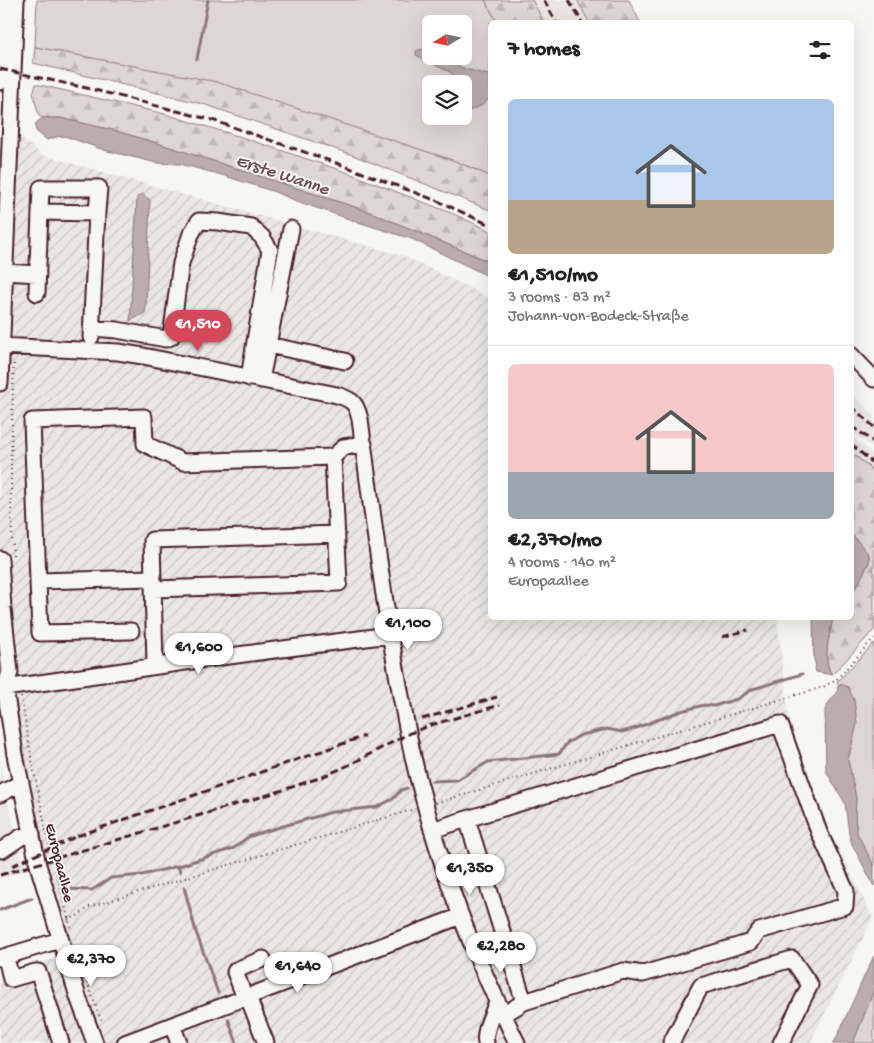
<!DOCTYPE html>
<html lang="en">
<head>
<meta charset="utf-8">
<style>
	:root { --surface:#fff; --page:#f2f2f2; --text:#222; --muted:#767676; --line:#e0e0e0; --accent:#d1495b }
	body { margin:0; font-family:"Gochi Hand",sans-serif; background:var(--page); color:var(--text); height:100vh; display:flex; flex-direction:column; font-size:19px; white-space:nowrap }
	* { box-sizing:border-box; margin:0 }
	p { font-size:16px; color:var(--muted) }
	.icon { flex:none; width:28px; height:28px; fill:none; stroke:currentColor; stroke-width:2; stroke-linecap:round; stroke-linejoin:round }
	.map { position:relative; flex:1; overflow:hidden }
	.panel { position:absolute; left:488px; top:20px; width:366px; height:600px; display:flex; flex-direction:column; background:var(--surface); border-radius:8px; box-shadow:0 5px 20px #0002 }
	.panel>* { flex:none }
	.needle { width:32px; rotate:260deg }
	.controls { position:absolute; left:422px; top:15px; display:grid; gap:10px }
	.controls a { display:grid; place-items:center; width:50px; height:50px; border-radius:8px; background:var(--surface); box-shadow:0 5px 20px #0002; font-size:25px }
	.price { position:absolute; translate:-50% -42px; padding:0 11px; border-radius:18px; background:#fff; color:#222; font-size:16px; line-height:32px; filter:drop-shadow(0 1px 2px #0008) }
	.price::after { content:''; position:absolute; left:50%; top:30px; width:15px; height:11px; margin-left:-8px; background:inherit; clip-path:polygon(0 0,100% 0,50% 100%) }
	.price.selected { background:var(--accent); color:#fff }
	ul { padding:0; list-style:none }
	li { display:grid; align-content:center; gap:10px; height:265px; padding:0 20px }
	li+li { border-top:1px solid var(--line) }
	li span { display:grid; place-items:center; height:155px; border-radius:8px; color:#555 }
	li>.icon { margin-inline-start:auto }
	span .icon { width:90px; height:90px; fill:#fffc; stroke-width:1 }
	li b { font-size:21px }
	h2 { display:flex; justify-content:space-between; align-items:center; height:60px; padding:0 20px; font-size:21px }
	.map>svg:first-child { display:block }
	.built { fill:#e9e6e3 }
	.industrial { fill:url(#industrial-furrows) }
	.green { fill:#ddd6d5; stroke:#947a80; fill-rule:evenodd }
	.forest { fill:url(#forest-firs); stroke:#947a80 }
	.water { fill:#bbadae; stroke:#8e747a }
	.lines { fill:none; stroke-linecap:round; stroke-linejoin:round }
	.stream { stroke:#8e747a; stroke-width:3 }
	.minor-casing { stroke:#4a1f2b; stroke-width:19 }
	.path { stroke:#4a1f2b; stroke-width:2; stroke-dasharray:1 4; stroke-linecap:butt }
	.minor { stroke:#f6f6f2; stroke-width:15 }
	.rail { stroke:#4a1f2b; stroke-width:3; stroke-dasharray:8 4; stroke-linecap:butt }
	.labels { text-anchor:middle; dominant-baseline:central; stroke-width:4; stroke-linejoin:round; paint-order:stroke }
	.street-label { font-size:16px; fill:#4a1f2b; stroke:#f6f6f2 }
	.water-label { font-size:18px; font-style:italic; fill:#6c4a52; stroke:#f6f6f2 }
</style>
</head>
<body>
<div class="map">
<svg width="874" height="1043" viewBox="0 0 874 1043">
	<defs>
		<pattern id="industrial-furrows" width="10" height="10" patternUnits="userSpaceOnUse" patternTransform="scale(1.25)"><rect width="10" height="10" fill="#e9e6e3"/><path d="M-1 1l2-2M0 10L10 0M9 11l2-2" fill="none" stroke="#c9c5c3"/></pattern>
		<pattern id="forest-firs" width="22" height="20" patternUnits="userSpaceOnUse" patternTransform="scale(1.25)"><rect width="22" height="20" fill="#ddd6d5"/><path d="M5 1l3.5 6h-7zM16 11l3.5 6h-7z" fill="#bfb7b7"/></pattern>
	</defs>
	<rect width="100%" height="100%" fill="#f6f6f2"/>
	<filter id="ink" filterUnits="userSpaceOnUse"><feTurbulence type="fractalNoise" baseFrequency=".02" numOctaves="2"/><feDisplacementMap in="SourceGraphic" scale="10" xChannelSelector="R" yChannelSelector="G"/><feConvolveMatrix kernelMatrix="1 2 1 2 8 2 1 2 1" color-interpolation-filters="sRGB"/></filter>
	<g filter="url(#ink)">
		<!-- built -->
		<path class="built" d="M 532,0 L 577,0 L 589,22 L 544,22 Z
			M 851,393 L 874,416 L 874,448 L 851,432 Z
			M 851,436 L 874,455 L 874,471 L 851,452 Z
			M 0,759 L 4,784 L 21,858 L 31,854 L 34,868 L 0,878 Z"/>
		<!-- industrial -->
		<path class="industrial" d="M 9,127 L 42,155 L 404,256 L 490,298 L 490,618 L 777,618 L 789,719 L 828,828 L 873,918 L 810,1043 L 0,1043 L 0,975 L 67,955 L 37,844 L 11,700 L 0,589 L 0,327 Z"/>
		<!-- green -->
		<path class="green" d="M 37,0 L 485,0 L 497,22 L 490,22 L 490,176 L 455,161 L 217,83 L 35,47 ZM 431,24 L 464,24 L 464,56 L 431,56 ZM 431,84 L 464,84 L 464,116 L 431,116 Z
			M 874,643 L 874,866 L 857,833 L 855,818 L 856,798 L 848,760 L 857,723 L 845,686 L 841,685 L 839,686 L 837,682 Z
			M 874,990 L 874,1043 L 853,1043 Z"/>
		<!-- forest -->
		<path class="forest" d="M 485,0 L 532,0 L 544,22 L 497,22 Z
			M 577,0 L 629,0 L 640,22 L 589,22 Z
			M 35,47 L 217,82 L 455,161 L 490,176 L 490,210 L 350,154 L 203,104 L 33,63 Z
			M 36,84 L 165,114 L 238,136 L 346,172 L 456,215 L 490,231 L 490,262 L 370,212 L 170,147 L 113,130 L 60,118 L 43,118 L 39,116 L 33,93 Z
			M 851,452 L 874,471 L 874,630 L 833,674 L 830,674 L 831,673 C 822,660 830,633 833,618 L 851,618 L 851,596 L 869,563 L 869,555 L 851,533 Z"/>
		<!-- water -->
		<path class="water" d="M 423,49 L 431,50 L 431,56 C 447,56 445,61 458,66 C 468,70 479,73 490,75 L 490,98 L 481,106 L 466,112 L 464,112 L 464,84 L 450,84 L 453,82 L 454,76 L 450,72 L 435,65 L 416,55 L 416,51 Z
			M 43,118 L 60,118 L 113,130 L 170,147 L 370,212 L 490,262 L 490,277 L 412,239 L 358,222 L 299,202 L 275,192 L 222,175 L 180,164 L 157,163 L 104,150 L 65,136 L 56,137 L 47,140 L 36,131 L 35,125 L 37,122 Z
			M 142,194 L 150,200 L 146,307 L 145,313 L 130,321 L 137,197 Z
			M 851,533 L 869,555 L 869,563 L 851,596 Z
			M 813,618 L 833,618 C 830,633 822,660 831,673 L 829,675 L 828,674 L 816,672 L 815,668 L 816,667 L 814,659 Z
			M 841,684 L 848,687 L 854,700 L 857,723 L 848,760 L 856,798 L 855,818 L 857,833 L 874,866 L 874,886 L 852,844 L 849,834 L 845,803 L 826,771 L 825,710 L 828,704 L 838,690 L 837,688 Z
			M 874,956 L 874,990 L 853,1043 L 833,1043 L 835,1041 L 864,977 Z"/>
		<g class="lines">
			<!-- stream -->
			<path class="stream" d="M 197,59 L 208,0
				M 432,781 L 457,780 L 488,762 L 559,754 L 567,743 L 581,735 L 607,729 L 622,732 L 636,728 L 681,711 L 704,705 L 714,706 L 737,699 L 753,689 L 802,674
				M 178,866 L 180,872
				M 184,887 L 196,932 L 218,993
				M 67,889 L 92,890 L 111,878 L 142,875 L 182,865 L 234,848 L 248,837 L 266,831 L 332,812 L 377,807 L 393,799 L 401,790 L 407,788
				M 0,910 L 32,898
				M 228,1019 L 237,1043"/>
			<!-- minor casing -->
			<g class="minor-casing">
				<path id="minor" d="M 0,82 L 3,0
					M 40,212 L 41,188 L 99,188 L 97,213 L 91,337
					M 5,272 L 38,274
					M 37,293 L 40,212 L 97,213
					M 92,328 L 117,330 L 166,339 L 171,337 L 181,263 L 191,234 L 199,221 L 218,222 L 251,227 L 262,237 L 270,250 L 249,378
					M 268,345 L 345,361
					M 0,346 L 118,352 L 143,356 L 337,395 C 353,400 356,403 360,419 C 372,512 384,605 401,696 C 407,727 412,758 421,789 C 436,847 455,905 479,961 C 491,989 504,1016 517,1043
					M 851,355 L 874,379
					M 261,380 L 291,229
					M 0,383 L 16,0
					M 0,559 L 3,608 L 10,672 L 5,688 L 15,755 L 38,865 L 78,997 L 95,1043
					M 153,578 L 38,581 L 32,421 L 144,417 L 145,444 L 183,462 L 333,457
					M 38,581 L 40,633 L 131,631
					M 153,589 L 339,583 L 333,457 L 344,447 L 364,444
					M 155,666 L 152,540 L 337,534
					M 5,688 L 199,660 L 389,635
					M 0,794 L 21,783
					M 467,819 L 780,724 L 819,832 L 846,891 L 845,906 L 759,931 L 751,942 L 643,974 L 623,971 L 524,1002
					M 432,830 L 467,819 L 524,1002 L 503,1015
					M 2,850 L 21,837 L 32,834
					M 6,957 L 11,979 L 35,972 L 38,972 L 39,974 L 61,1043
					M 0,958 L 60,940
					M 248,997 L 266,1043
					M 245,998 L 235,972 L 236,970 L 263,959
					M 172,1025 L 179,1043
					M 125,1043 L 461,916
					M 486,1043 C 483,1032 493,1013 497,1002
					M 671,1043 L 701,986 L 792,959 L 810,985 L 781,1043"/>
			</g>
			<!-- path -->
			<path class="path" d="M 13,555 C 9,490 12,425 14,360
				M 21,697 L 33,767 L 50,849 L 71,929
				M 436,803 L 823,687 L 836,680 L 874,638
				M 68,920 L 79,915 L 89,907 L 415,809
				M 87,982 L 101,1020"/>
			<!-- minor -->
			<use href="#minor" class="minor"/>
			<!-- rail -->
			<path class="rail" d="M 544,0 L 556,22
				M 569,0 L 582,22
				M 0,69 L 91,89 L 212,120 L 342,165 L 440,202 L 490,225
				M 851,406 L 874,427
				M 851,426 L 874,442
				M 851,444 L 874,464
				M 722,637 L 748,630
				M 422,719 L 497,697
				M 12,866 L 77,836 L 365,736
				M 0,875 L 274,793 L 322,777 L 349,765 L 408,734 L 431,725 L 500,705"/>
		</g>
	</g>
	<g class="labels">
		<!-- street labels -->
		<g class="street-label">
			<text transform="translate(58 863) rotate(76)">Europaallee</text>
		</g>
		<!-- water labels -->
		<g class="water-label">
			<text transform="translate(282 176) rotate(18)">Erste Wanne</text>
		</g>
	</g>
</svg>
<div class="controls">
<a><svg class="needle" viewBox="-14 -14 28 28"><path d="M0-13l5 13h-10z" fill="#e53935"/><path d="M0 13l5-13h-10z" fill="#767676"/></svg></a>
<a><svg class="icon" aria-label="layers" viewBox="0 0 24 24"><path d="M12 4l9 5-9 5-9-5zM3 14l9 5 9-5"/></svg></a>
</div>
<b class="price selected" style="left:198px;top:352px">€1,510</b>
<b class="price" style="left:408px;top:651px">€1,100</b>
<b class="price" style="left:199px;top:675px">€1,600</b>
<b class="price" style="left:470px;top:896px">€1,350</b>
<b class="price" style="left:501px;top:974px">€2,280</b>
<b class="price" style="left:91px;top:987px">€2,370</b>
<b class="price" style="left:298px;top:994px">€1,640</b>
<section class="panel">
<h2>7 homes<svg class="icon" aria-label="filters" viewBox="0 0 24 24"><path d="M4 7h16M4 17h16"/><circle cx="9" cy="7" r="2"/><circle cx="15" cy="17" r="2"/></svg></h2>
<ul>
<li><span style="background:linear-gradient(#a9c7e8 65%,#b9a48a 0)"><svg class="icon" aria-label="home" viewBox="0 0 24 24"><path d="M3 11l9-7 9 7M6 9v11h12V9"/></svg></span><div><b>€1,510/mo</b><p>3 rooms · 83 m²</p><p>Johann-von-Bodeck-Straße</p></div></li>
<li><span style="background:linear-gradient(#f6c9c9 70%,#9aa5b1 0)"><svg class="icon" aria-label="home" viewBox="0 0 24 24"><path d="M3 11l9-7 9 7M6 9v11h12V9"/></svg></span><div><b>€2,370/mo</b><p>4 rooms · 140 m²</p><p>Europaallee</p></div></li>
</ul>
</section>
</div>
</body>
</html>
